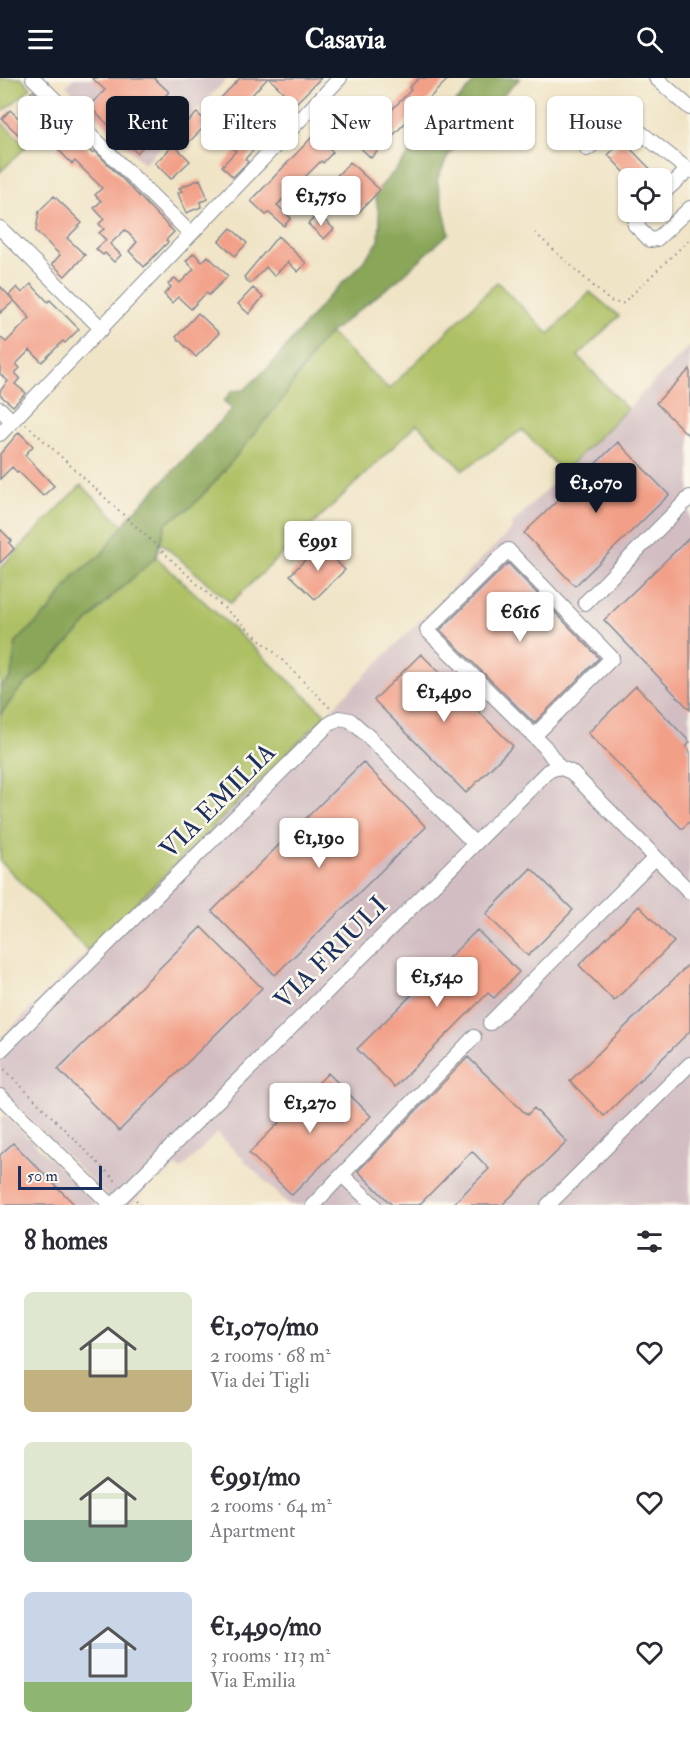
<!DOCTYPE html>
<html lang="en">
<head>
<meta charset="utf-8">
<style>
	:root { --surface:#fff; --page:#f7f7f7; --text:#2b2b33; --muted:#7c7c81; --accent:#111827 }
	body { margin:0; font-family:"IM FELL Double Pica",serif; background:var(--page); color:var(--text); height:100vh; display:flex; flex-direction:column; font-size:22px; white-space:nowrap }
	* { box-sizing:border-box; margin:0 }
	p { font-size:20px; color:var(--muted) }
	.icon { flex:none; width:33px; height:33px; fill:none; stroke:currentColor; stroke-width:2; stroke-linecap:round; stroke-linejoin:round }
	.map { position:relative; height:1127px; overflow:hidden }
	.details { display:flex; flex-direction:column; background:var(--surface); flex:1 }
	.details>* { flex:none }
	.guide { position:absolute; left:18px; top:18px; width:654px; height:54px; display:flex; gap:12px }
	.fabs { position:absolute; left:618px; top:90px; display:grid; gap:12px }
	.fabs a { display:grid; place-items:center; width:54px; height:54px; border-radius:9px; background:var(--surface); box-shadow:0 2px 4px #0004; font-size:30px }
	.scale { position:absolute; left:18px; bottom:15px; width:84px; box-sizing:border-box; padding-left:6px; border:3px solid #1b2f5e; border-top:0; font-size:16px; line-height:21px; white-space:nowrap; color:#1b2f5e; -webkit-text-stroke:4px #fbf7ec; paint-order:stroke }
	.price { position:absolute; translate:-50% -51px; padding:0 14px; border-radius:6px; background:#fff; color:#222; font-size:20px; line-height:39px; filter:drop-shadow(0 2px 3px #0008) }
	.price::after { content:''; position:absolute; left:50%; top:36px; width:18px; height:14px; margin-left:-9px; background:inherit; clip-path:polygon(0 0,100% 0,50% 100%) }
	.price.on { background:var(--accent); color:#fff }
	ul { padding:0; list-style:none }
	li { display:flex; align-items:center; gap:18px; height:150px; padding:0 24px }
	li span { display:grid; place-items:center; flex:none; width:168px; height:120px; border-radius:9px; color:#555 }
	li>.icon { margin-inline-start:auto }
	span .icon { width:72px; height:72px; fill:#fffc; stroke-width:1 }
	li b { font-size:26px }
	h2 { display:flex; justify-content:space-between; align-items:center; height:72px; padding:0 24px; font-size:26px }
	.tag { padding:0 21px; border-radius:9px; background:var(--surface); box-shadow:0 2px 4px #0004; font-size:21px; line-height:54px }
	.tag.on { background:var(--accent); color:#fff }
	header { display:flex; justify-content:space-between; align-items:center; height:78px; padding:0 24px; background:var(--accent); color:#fff; font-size:27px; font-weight:700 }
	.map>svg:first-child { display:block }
	.industrial { fill:#d2bec2 }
	.green { fill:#adc063; stroke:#647860; stroke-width:1.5 }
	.forest { fill:#8aa659; stroke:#526a5c; stroke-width:1.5 }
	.building { fill:#f29f87 }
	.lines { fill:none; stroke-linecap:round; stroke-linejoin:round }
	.minor-casing { stroke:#868a92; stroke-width:16 }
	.path { stroke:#868a92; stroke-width:2; stroke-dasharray:1.5 4.5; stroke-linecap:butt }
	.minor { stroke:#fff; stroke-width:14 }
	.labels { text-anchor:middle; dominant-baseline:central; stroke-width:5; stroke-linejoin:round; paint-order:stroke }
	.street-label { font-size:26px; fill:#1b2f5e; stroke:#fbf7ec }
</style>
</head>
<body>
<header><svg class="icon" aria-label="menu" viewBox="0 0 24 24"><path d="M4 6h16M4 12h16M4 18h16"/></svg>Casavia<svg class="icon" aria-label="search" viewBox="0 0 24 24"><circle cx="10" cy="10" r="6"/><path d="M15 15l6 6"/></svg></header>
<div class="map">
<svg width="690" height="1127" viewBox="0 0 690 1127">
	<rect width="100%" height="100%" fill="#fbf7ec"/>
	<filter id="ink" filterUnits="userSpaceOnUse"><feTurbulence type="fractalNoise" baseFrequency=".0167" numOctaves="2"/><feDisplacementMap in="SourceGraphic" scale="12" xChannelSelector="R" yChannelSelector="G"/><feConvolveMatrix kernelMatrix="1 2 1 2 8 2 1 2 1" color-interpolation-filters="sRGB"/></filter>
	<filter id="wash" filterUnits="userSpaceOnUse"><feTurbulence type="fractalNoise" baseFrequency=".008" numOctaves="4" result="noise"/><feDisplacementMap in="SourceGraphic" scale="24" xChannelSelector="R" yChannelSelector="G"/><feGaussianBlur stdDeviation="1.35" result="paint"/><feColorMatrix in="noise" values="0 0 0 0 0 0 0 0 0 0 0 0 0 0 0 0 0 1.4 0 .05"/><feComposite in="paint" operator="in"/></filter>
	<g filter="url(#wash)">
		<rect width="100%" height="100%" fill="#f0e4c6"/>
		<!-- industrial -->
		<path class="industrial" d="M 74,0 L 228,0 L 144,86 L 66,8 Z
			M 690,268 L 690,1127 L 289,1127 L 217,1055 L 181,1092 L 176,1088 L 161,1101 L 157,1099 L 130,1127 L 116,1127 L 0,1012 L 0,961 L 513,450 L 511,447 Z
			M 5,1037 L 97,1127 L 0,1127 L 0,1041 Z"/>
		<!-- green -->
		<path class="green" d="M 0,0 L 22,0 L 31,10 L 0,36 Z
			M 0,43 L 27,68 L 0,94 Z
			M 497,204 L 549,256 L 590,214 L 619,238 L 578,278 L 627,331 L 563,394 L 522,352 L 463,392 L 417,346 L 231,525 L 160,464 L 166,445 L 191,429 L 214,405 L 299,298 L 315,271 L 330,255 L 389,311 Z
			M 81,407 L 124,448 L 101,477 L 76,496 L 50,532 L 16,564 L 11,600 L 0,609 L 0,490 Z
			M 156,479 L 326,637 L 88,873 L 0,783 L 0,637 L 19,612 L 51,583 L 109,521 Z"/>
		<!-- forest -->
		<path class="forest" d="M 478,0 L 520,0 L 501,20 L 489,27 L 448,78 L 437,102 L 449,155 L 400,200 L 330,255 L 315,271 L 282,322 L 214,405 L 191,429 L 166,445 L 156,479 L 109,521 L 51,583 L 19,612 L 0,637 L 0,609 L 11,600 L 16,564 L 50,532 L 76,496 L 101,477 L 130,438 L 232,331 L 224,323 L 232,313 L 244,312 L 271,287 L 329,218 L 359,189 L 379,163 L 380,143 L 375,115 Z"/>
		<g id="blocks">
			<!-- building -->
			<path class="building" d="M 92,0 L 154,0 L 169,14 L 160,23 L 184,47 L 197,35 L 208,45 L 189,64 L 168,43 L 137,75 L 89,28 L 105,12 Z
				M 240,0 L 268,0 L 250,19 L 253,22 L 237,39 L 234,35 L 230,39 L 216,25 Z
				M 269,0 L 321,0 L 286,35 L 290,39 L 281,49 L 278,46 L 245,81 L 248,84 L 233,99 L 222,88 L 236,73 L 231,68 L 255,45 L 262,51 L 275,36 L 272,34 L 287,18 Z
				M 419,0 L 449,0 L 371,80 L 335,45 L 352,28 L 374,50 L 411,12 L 409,10 Z
				M 33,13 L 57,36 L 48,45 L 25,20 Z
				M 10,32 L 28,49 L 20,58 L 2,41 Z
				M 72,55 L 92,75 L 95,73 L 174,154 L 166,162 L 168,164 L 144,189 L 129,173 L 137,164 L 125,152 L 110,166 L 121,177 L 114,184 L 105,175 L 103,177 L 96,171 L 106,162 L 99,155 L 104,151 L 99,146 L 104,141 L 94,130 L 101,123 L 95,117 L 102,110 L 75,83 L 72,86 L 57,70 Z
				M 315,56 L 333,74 L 323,85 L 321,83 L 277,127 L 291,140 L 284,148 L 269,135 L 266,137 L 251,123 Z
				M 620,65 L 625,65 L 659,100 L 630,100 L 608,77 Z
				M 174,67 L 190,83 L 171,101 L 155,85 Z
				M 350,84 L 380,112 L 359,134 L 330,105 Z
				M 200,101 L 208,121 L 200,124 L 201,129 L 186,135 L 178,115 L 182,113 L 179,110 Z
				M 54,118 L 82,145 L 67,160 L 85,177 L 65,198 L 52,186 L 60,177 L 36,153 L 39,133 Z
				M 318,136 L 334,151 L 324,161 L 308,146 Z
				M 231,150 L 247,165 L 235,178 L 219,163 Z
				M 278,158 L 306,185 L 298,194 L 288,184 L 274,198 L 266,189 L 250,206 L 244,199 Z
				M 194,175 L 202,184 L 208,178 L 228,198 L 209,217 L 206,215 L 191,231 L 178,219 L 172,225 L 164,216 L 171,209 L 168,206 L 175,200 L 180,205 L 194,191 L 186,183 Z
				M 31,206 L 48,224 L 50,222 L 79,251 L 65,265 L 63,263 L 42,284 L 30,272 L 16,286 L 20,290 L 15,295 L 20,300 L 15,306 L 26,315 L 13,328 L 0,317 L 0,313 L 8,303 L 0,296 L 0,259 L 6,264 L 30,240 L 9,217 L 17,209 L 22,215 Z
				M 0,208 L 14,223 L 0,235 Z
				M 253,210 L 263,219 L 249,236 L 238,226 Z
				M 198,235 L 219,255 L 196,279 L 176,259 Z
				M 690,291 L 690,359 L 656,325 Z
				M 19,354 L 33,368 L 25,377 L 54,408 L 43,418 L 18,393 L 17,394 L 12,389 L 0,401 L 0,376 Z
				M 618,364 L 669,417 L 575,508 L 524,455 Z
				M 0,451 L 12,463 L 9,465 L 14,471 L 0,485 Z
				M 690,459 L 690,632 L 604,542 Z
				M 320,467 L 345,492 L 315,521 L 290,497 Z
				M 508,485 L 599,580 L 534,645 L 440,552 Z
				M 421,576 L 513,668 L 466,715 L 374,622 Z
				M 636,608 L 690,664 L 686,669 L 690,674 L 690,743 L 682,751 L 588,655 Z
				M 363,684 L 426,749 L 275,897 L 212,833 Z
				M 531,790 L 573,832 L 528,878 L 486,836 Z
				M 639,828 L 674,864 L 614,923 L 579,887 Z
				M 201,849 L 262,910 L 119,1053 L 58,991 Z
				M 477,852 L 519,894 L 494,920 L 488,915 L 395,1009 L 357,971 Z
				M 690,885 L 690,953 L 604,1038 L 570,1003 Z
				M 468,979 L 527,1037 L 534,1030 L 567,1064 L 502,1127 L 452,1127 L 489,1091 L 472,1073 L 419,1127 L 392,1127 L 358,1093 Z
				M 328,995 L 371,1038 L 292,1117 L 249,1075 Z
				M 13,1065 L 75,1127 L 0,1127 L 0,1077 Z"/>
		</g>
	</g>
	<g filter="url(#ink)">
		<use href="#blocks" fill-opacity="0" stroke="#868a92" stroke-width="1.5"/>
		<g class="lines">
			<!-- minor casing -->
			<g class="minor-casing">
				<path id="minor" d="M 33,0 L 191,156
					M 656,0 L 690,30
					M 587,71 L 604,58 L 640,54 L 688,92
					M 662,116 L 688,92 L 690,93
					M 643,134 L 635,147 L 650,162 L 657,161 L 690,130
					M 0,150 L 102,251
					M 0,331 L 12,343
					M 0,356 L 340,0
					M 585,525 L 690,419
					M 534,658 L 612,580 L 508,472 L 427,552 L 545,669 L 559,689
					M 490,945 L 655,780
					M 0,973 L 328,647 L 339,640 L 350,642 L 368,658 L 474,765
					M 0,1018 L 111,1127
					M 342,1097 L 374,1127
					M 113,1127 L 548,693 L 559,689 L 571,694 L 690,814
					M 313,1127 L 474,959
					M 548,1127 L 690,986"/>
			</g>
			<!-- path -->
			<path class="path" d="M 535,155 L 610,223 L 622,226 L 690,161
				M 26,346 L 206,514 L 273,573 L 331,631
				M 0,987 L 119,1106
				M 136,1122 L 141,1127"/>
			<!-- minor -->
			<use href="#minor" class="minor"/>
		</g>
	</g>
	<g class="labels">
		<!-- street labels -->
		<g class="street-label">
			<text transform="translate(218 723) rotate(-45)">VIA EMILIA</text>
			<text transform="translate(331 875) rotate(-45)">VIA FRIULI</text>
		</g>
	</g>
</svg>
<div class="fabs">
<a><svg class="icon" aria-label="locate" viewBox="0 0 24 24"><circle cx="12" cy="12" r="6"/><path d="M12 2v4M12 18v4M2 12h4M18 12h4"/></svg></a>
</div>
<div class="scale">50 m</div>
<b class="price" style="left:321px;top:149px">€1,750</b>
<b class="price on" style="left:596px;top:436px">€1,070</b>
<b class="price" style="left:318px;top:494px">€991</b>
<b class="price" style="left:520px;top:565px">€616</b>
<b class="price" style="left:444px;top:645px">€1,490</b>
<b class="price" style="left:319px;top:791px">€1,190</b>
<b class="price" style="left:437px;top:930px">€1,540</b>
<b class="price" style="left:310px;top:1056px">€1,270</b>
<div class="guide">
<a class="tag">Buy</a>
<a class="tag on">Rent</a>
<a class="tag">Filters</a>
<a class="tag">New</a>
<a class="tag">Apartment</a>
<a class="tag">House</a>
</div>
</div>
<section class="details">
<h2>8 homes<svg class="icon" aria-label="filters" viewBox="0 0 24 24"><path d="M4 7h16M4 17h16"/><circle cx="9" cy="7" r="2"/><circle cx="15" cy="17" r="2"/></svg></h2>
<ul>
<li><span style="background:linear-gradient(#dfe7d0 65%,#c2b280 0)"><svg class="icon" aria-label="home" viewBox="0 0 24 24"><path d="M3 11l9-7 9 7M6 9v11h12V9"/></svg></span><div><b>€1,070/mo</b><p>2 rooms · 68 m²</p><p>Via dei Tigli</p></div><svg class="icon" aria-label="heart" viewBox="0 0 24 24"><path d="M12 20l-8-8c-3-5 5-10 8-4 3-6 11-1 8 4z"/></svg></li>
<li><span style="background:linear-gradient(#dfe7d0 65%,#7fa58c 0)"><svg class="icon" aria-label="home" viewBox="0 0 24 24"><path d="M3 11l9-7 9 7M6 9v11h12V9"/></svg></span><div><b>€991/mo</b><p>2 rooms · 64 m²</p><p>Apartment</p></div><svg class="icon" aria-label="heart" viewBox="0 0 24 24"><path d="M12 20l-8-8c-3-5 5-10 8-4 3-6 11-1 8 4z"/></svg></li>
<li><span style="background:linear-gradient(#c9d6e8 75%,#8fb573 0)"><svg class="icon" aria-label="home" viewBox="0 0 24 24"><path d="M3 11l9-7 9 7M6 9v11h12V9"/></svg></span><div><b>€1,490/mo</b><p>3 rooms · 113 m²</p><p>Via Emilia</p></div><svg class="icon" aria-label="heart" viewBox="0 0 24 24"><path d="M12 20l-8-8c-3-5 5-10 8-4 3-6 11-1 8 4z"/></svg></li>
</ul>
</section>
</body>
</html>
